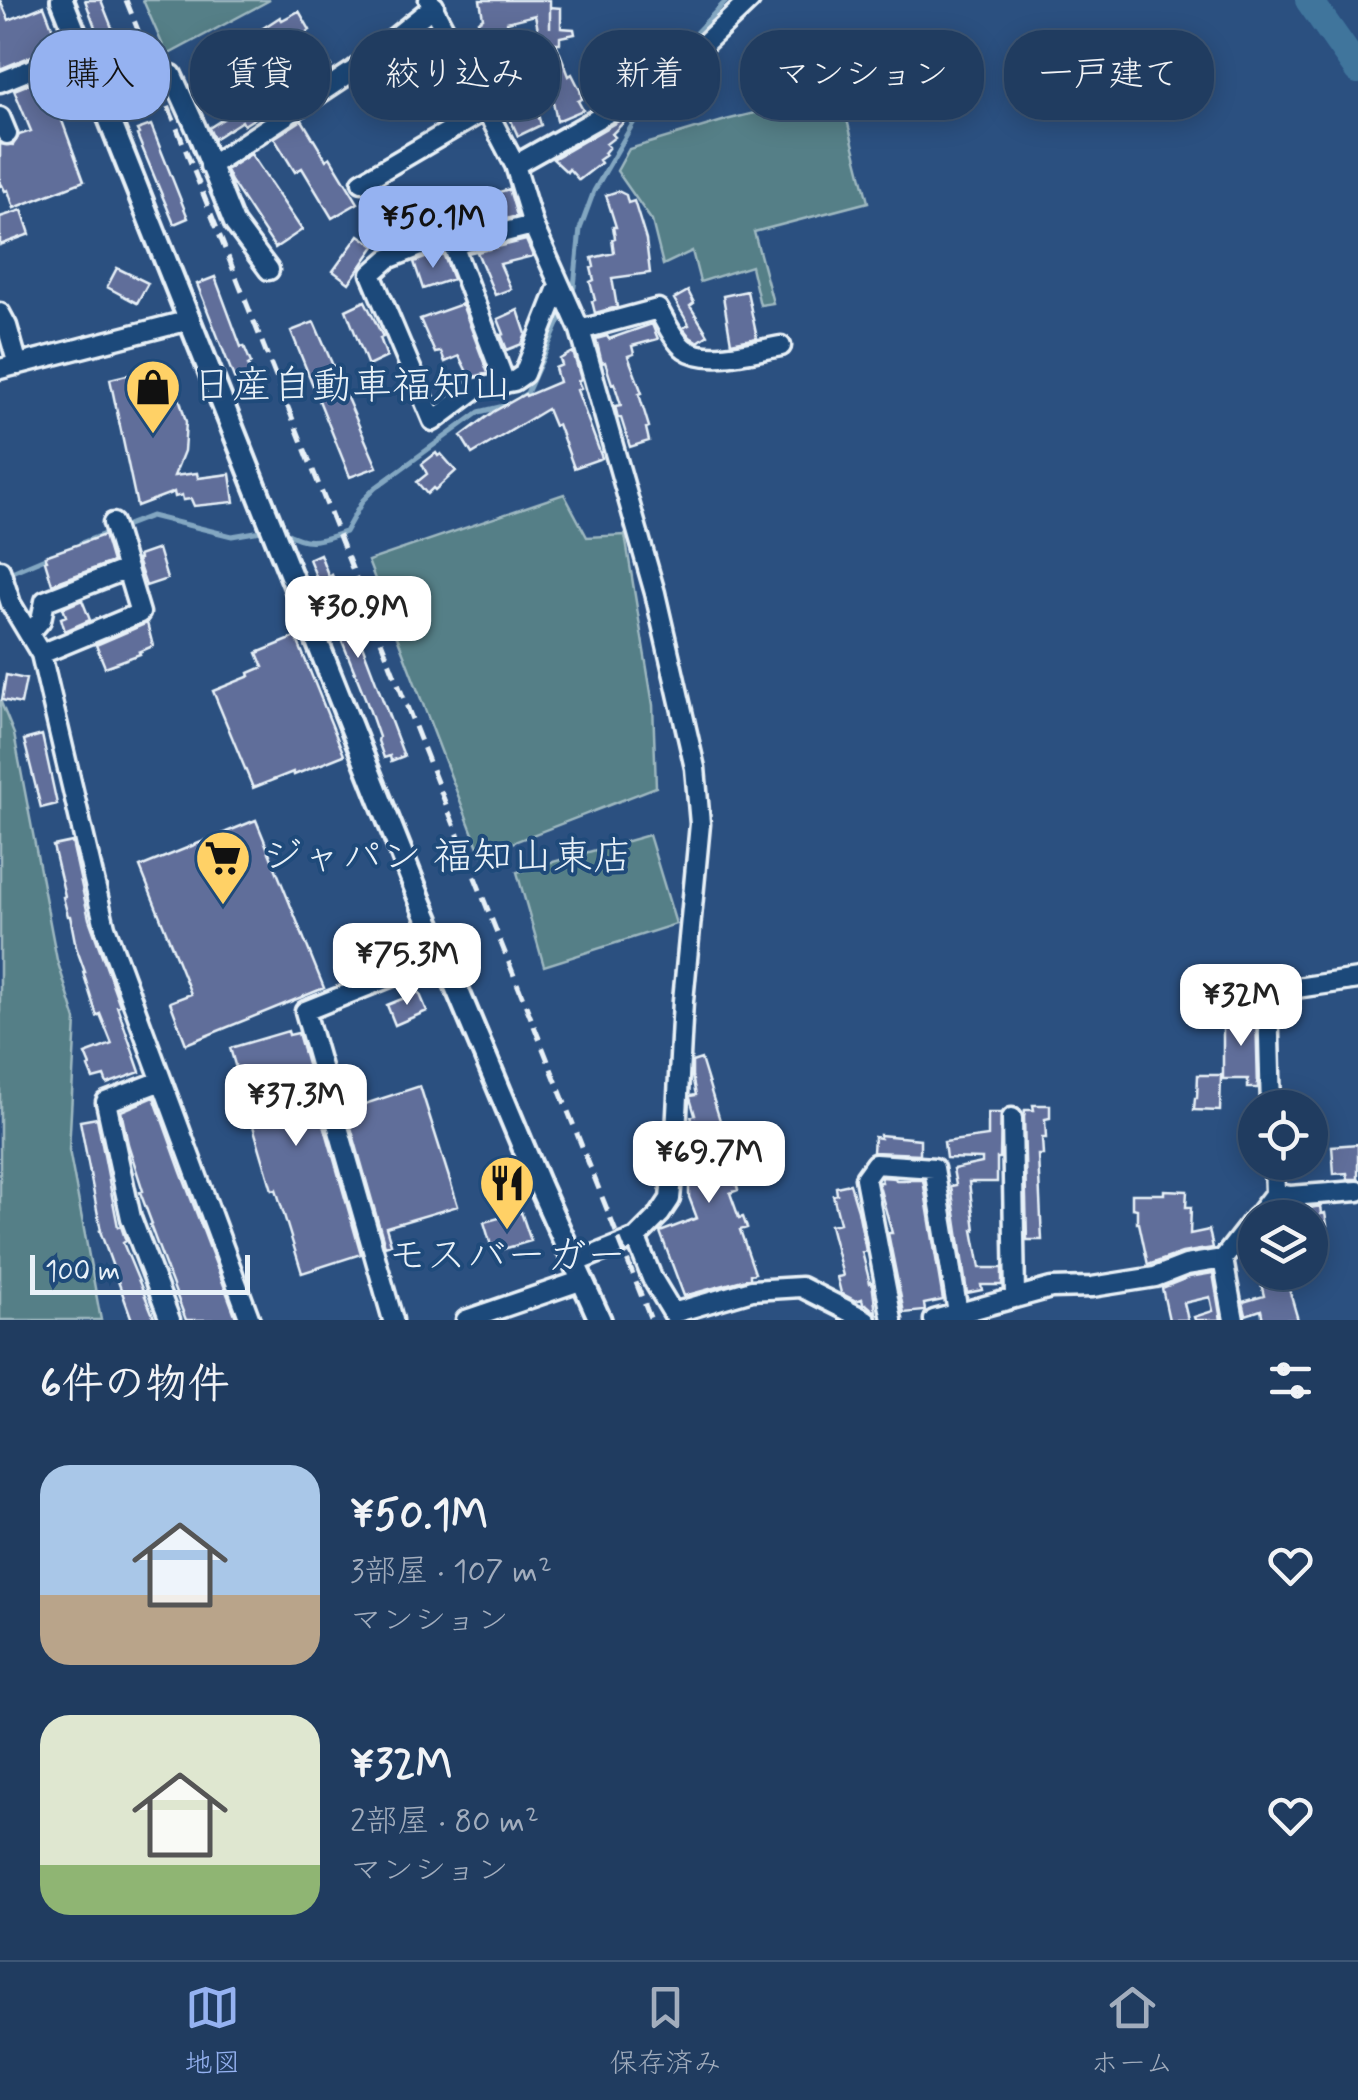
<!DOCTYPE html>
<html lang="ja">
<head>
<meta charset="utf-8">
<style>
	:root { --surface:#203c60; --page:#284366; --text:#f1f3f6; --muted:#a2adbd; --line:#3d5675; --accent:#95b2f1 }
	body { margin:0; font-family:Mynerve,"Klee One",sans-serif; background:var(--page); color:var(--text); height:100vh; display:flex; flex-direction:column; font-size:38px; white-space:nowrap }
	* { box-sizing:border-box; margin:0 }
	p { font-size:32px; color:var(--muted) }
	.icon { flex:none; width:55px; height:55px; fill:none; stroke:currentColor; stroke-width:2; stroke-linecap:round; stroke-linejoin:round }
	.map { position:relative; height:1320px; overflow:hidden }
	.side { display:flex; flex-direction:column; background:var(--surface); flex:1 }
	.side>* { flex:none }
	.banner { position:absolute; left:30px; top:30px; width:1300px; height:90px; display:flex; gap:20px }
	.fabs { position:absolute; left:1238px; top:1090px; display:grid; gap:20px }
	.fabs a { display:grid; place-items:center; width:90px; height:90px; border-radius:50%; background:var(--surface); box-shadow:0 5px 25px #0003,0 0 0 2px var(--line); font-size:50px }
	.scale { position:absolute; left:30px; bottom:25px; width:220px; box-sizing:border-box; padding-left:10px; border:5px solid #e8f1f8; border-top:0; font-size:28px; line-height:35px; white-space:nowrap; color:#e8f1f8; -webkit-text-stroke:8px #1f4a7a; paint-order:stroke }
	.price { position:absolute; translate:-50% -85px; padding:0 22px; border-radius:20px; background:#fff; color:#222; font-size:32px; line-height:65px; filter:drop-shadow(0 2px 5px #0008) }
	.price::after { content:''; position:absolute; left:50%; top:60px; width:30px; height:22px; margin-left:-15px; background:inherit; clip-path:polygon(0 0,100% 0,50% 100%) }
	.price.selected { background:var(--accent); color:#111 }
	ul { padding:0; list-style:none }
	li { display:flex; align-items:center; gap:30px; height:250px; padding:0 40px }
	li span { display:grid; place-items:center; flex:none; width:280px; height:200px; border-radius:30px; color:#555 }
	li>.icon { margin-inline-start:auto }
	span .icon { width:120px; height:120px; fill:#fffc; stroke-width:1 }
	li b { font-size:42px }
	h2 { display:flex; justify-content:space-between; align-items:center; height:120px; padding:0 40px; font-size:42px }
	.pill { padding:0 35px; border-radius:40px; background:var(--surface); box-shadow:0 5px 25px #0003,0 0 0 2px var(--line); font-size:35px; line-height:90px }
	.pill.selected { background:var(--accent); color:#111 }
	.dock { display:flex; justify-content:space-around; align-items:center; height:140px; border-top:2px solid var(--line); background:var(--surface); font-size:28px; color:var(--muted) }
	.dock a { display:grid; justify-items:center; gap:5px }
	.dock .selected { color:var(--accent) }
	.map>svg:first-child { display:block }
	.green { fill:#547f87; stroke:#9eb8c0; stroke-width:2.5 }
	.lines { fill:none; stroke-linecap:round; stroke-linejoin:round }
	.stream { stroke:#83a7c1; stroke-width:5 }
	.river { stroke:#3f759c; stroke-width:28 }
	.building { fill:#606e9a; stroke:#e8f1f8; stroke-width:2.5 }
	.minor-casing { stroke:#e8f1f8; stroke-width:25 }
	.major-casing { stroke:#e8f1f8; stroke-width:28 }
	.minor { stroke:#1f4a7a; stroke-width:18 }
	.major { stroke:#1f4a7a; stroke-width:20 }
	.rail { stroke:#e8f1f8; stroke-width:5; stroke-dasharray:15 8; stroke-linecap:butt }
	.labels { text-anchor:middle; dominant-baseline:central; stroke-width:8; stroke-linejoin:round; paint-order:stroke }
	.poi-label { font-size:40px; fill:#e8f1f8; stroke:#1f4a7a; text-anchor:start }
</style>
</head>
<body>
<div class="map">
<svg width="1358" height="1320" viewBox="0 0 1358 1320">
	<rect width="100%" height="100%" fill="#2b5080"/>
	<filter id="ink" filterUnits="userSpaceOnUse"><feTurbulence type="fractalNoise" baseFrequency=".01" numOctaves="2"/><feDisplacementMap in="SourceGraphic" scale="20" xChannelSelector="R" yChannelSelector="G"/><feConvolveMatrix kernelMatrix="1 2 1 2 8 2 1 2 1" color-interpolation-filters="sRGB"/></filter>
	<g filter="url(#ink)">
		<!-- green -->
		<path class="green" d="M 143,0 L 270,0 L 167,55 Z
			M 840,92 L 868,202 L 754,232 L 773,303 L 760,305 L 751,266 L 700,282 L 692,251 L 663,265 L 652,221 L 617,171 L 629,149 L 726,120 Z
			M 564,494 L 587,537 L 625,535 L 653,705 L 656,787 L 481,855 L 368,561 Z
			M 0,700 L 14,734 L 57,960 L 76,1020 L 69,1150 L 101,1320 L 0,1320 Z
			M 649,835 L 676,924 L 544,966 L 517,872 Z"/>
		<g class="lines">
			<!-- stream -->
			<path class="stream" d="M 666,67 L 672,58 L 727,0
				M 571,294 L 574,287 L 580,229 L 594,191 L 650,94
				M 521,397 L 527,393 L 565,309
				M 282,531 C 310,546 317,541 345,532 L 363,500 L 375,488 L 479,412 L 508,405
				M 81,543 L 151,516 L 232,536 L 267,530
				M 7,574 L 52,555"/>
			<!-- river -->
			<path class="river" d="M 1309,0 L 1358,70"/>
		</g>
		<!-- building -->
		<path class="building" d="M 0,0 L 9,20 L 44,6 L 59,45 L 0,69 Z
			M 85,0 L 101,0 L 118,43 L 103,49 Z
			M 480,0 L 550,0 L 550,28 L 550,7 L 561,8 L 561,28 L 574,29 L 575,34 L 560,37 L 560,43 L 556,43 L 569,76 L 572,74 L 580,90 L 582,99 L 578,101 L 583,110 L 557,121 L 546,67 L 550,65 L 550,43 L 549,58 L 544,59 L 535,15 L 507,22 L 514,44 L 518,44 L 541,125 L 518,136 L 505,107 L 503,108 L 497,99 L 490,81 L 496,79 L 478,21 L 483,18 Z
			M 299,11 L 310,30 L 301,36 L 315,59 L 324,54 L 331,66 L 317,74 L 319,78 L 293,95 L 291,92 L 266,107 L 268,110 L 244,125 L 242,121 L 214,139 L 209,128 L 234,112 L 206,65 L 256,36 L 254,34 L 280,17 L 282,20 Z
			M 54,74 L 66,104 L 57,107 L 84,181 L 14,208 L 8,190 L 5,191 L 2,185 L 0,186 L 0,144 L 13,145 L 19,135 L 31,131 L 14,90 Z
			M 622,119 L 624,122 L 612,134 L 615,137 L 606,144 L 609,147 L 604,153 L 606,155 L 599,160 L 601,163 L 579,180 L 569,169 L 567,172 L 553,159 Z
			M 302,120 L 326,160 L 330,157 L 358,203 L 332,218 L 302,168 L 295,172 L 274,138 Z
			M 151,125 L 188,218 L 174,224 L 137,135 L 139,134 L 137,130 Z
			M 251,154 L 302,230 L 275,248 L 231,181 L 226,170 Z
			M 509,189 L 517,216 L 487,224 L 485,217 L 490,216 L 490,212 L 487,200 L 500,196 L 499,192 Z
			M 618,191 L 626,195 L 628,203 L 634,201 L 646,240 L 650,273 L 612,278 L 617,307 L 595,313 L 592,301 L 595,300 L 590,282 L 594,280 L 591,268 L 594,267 L 592,258 L 614,253 L 612,239 L 615,238 L 613,227 L 616,227 L 606,195 Z
			M 22,210 L 30,234 L 0,245 L 0,217 Z
			M 359,235 L 375,246 L 349,283 L 333,271 Z
			M 526,240 L 533,256 L 500,264 L 511,289 L 495,295 L 477,252 Z
			M 433,255 L 444,256 L 453,279 L 423,289 L 414,262 Z
			M 117,268 L 148,283 L 137,303 L 107,287 Z
			M 215,277 L 241,347 L 244,346 L 251,363 L 248,365 L 256,387 L 240,393 L 197,284 Z
			M 688,291 L 694,303 L 690,306 L 708,335 L 698,342 L 690,337 L 683,328 L 689,325 L 674,299 Z
			M 747,291 L 757,338 L 731,343 L 723,296 Z
			M 365,301 L 383,337 L 380,338 L 387,357 L 368,366 L 346,310 Z
			M 462,304 L 488,373 L 470,378 L 459,356 L 445,362 L 441,352 L 435,353 L 420,319 Z
			M 518,310 L 526,334 L 522,344 L 507,350 L 501,335 L 504,334 L 498,319 Z
			M 314,322 L 377,467 L 350,477 L 291,331 Z
			M 652,324 L 658,339 L 632,346 L 634,354 L 628,356 L 642,393 L 639,394 L 649,427 L 646,428 L 649,441 L 630,447 L 621,418 L 618,418 L 615,406 L 621,405 L 614,383 L 612,384 L 605,362 L 602,363 L 596,339 L 607,336 L 609,339 Z
			M 573,352 L 581,379 L 578,381 L 581,388 L 577,390 L 602,458 L 574,468 L 558,424 L 554,426 L 547,409 L 472,454 L 461,436 L 493,412 L 525,394 L 526,396 L 559,382 L 555,368 L 562,365 L 560,359 Z
			M 156,368 L 172,372 L 186,422 L 184,451 L 174,476 L 197,473 L 198,478 L 230,474 L 234,502 L 194,506 L 191,499 L 183,500 L 182,495 L 175,497 L 174,492 L 137,506 L 110,379 Z
			M 436,453 L 438,456 L 441,454 L 456,471 L 435,490 L 433,488 L 427,494 L 417,482 L 427,474 L 422,464 Z
			M 104,535 L 112,562 L 52,584 L 45,561 L 47,560 L 45,556 Z
			M 158,549 L 167,579 L 146,586 L 137,560 L 139,559 L 138,556 Z
			M 320,554 L 329,577 L 332,575 L 346,609 L 348,608 L 404,756 L 391,761 L 390,756 L 384,758 L 378,741 L 379,737 L 366,700 L 309,559 Z
			M 82,600 L 90,620 L 65,631 L 61,618 L 66,616 L 63,608 Z
			M 147,623 L 153,646 L 139,652 L 140,654 L 105,667 L 96,645 Z
			M 296,637 L 344,755 L 294,775 L 293,772 L 253,788 L 213,691 L 250,676 L 249,673 L 263,667 L 257,653 Z
			M 6,675 L 26,679 L 21,704 L 2,700 Z
			M 42,735 L 57,804 L 41,808 L 24,740 Z
			M 256,820 L 324,988 L 186,1044 L 170,1002 L 191,994 L 140,867 Z
			M 72,842 L 89,919 L 120,1005 L 117,1006 L 140,1072 L 107,1084 L 104,1076 L 93,1079 L 88,1067 L 90,1066 L 85,1054 L 112,1044 L 100,1014 L 97,1016 L 83,972 L 85,972 L 76,947 L 70,916 L 68,916 L 63,897 L 65,896 L 53,846 Z
			M 419,992 L 427,1011 L 395,1025 L 387,1005 Z
			M 1246,1009 L 1256,1009 L 1258,1088 L 1248,1088 L 1248,1079 L 1223,1079 L 1223,1019 L 1247,1019 Z
			M 288,1031 L 289,1035 L 298,1033 L 361,1254 L 302,1273 L 276,1189 L 272,1190 L 230,1048 Z
			M 701,1059 L 722,1127 L 720,1127 L 738,1190 L 730,1193 L 739,1218 L 743,1217 L 747,1228 L 740,1230 L 755,1273 L 750,1274 L 750,1278 L 684,1296 L 660,1232 L 697,1218 L 689,1197 L 689,1145 L 691,1136 L 698,1137 L 691,1116 L 695,1115 L 690,1098 L 690,1096 L 696,1095 L 692,1076 L 692,1062 Z
			M 1198,1075 L 1221,1075 L 1220,1111 L 1194,1110 L 1195,1098 L 1197,1098 Z
			M 420,1086 L 458,1206 L 386,1227 L 391,1244 L 385,1246 L 346,1110 Z
			M 154,1097 L 181,1172 L 237,1320 L 186,1320 L 150,1225 L 152,1224 L 140,1192 L 143,1191 L 128,1144 L 121,1111 Z
			M 1033,1105 L 1050,1105 L 1050,1118 L 1045,1119 L 1046,1138 L 1042,1138 L 1043,1155 L 1038,1155 L 1042,1240 L 1027,1240 L 1024,1117 L 1025,1110 L 1034,1110 Z
			M 988,1113 L 1001,1113 L 1000,1158 L 997,1158 L 997,1182 L 969,1182 L 975,1230 L 973,1230 L 980,1268 L 1002,1268 L 1002,1285 L 981,1285 L 982,1290 L 967,1293 L 951,1186 L 956,1185 L 953,1169 L 982,1163 L 982,1159 L 946,1158 L 944,1142 L 988,1136 Z
			M 97,1118 L 118,1227 L 121,1226 L 126,1241 L 123,1243 L 155,1320 L 132,1320 L 100,1231 L 101,1231 L 80,1121 Z
			M 880,1135 L 920,1139 L 920,1154 L 873,1152 L 874,1137 L 880,1138 Z
			M 1358,1144 L 1358,1179 L 1348,1179 L 1347,1173 L 1334,1174 L 1332,1146 Z
			M 881,1177 L 895,1178 L 896,1180 L 923,1180 L 943,1300 L 924,1304 L 925,1311 L 904,1313 L 888,1233 L 892,1233 L 878,1182 L 882,1182 Z
			M 850,1184 L 858,1210 L 866,1251 L 862,1252 L 870,1283 L 872,1282 L 876,1313 L 866,1304 L 863,1304 L 862,1299 L 856,1301 L 841,1293 L 837,1277 L 843,1276 L 830,1225 L 840,1223 L 833,1195 L 837,1194 L 836,1187 Z
			M 1164,1190 L 1187,1191 L 1186,1207 L 1191,1207 L 1190,1234 L 1209,1230 L 1213,1248 L 1182,1253 L 1148,1265 L 1139,1223 L 1137,1223 L 1137,1209 L 1132,1208 L 1132,1194 L 1164,1194 Z
			M 1320,1206 L 1321,1214 L 1325,1213 L 1327,1225 L 1324,1225 L 1328,1247 L 1310,1250 L 1310,1208 Z
			M 521,1212 L 531,1241 L 493,1252 L 484,1222 Z
			M 1258,1272 L 1284,1272 L 1298,1320 L 1263,1320 L 1261,1310 L 1246,1315 L 1243,1302 L 1264,1296 Z
			M 1213,1273 L 1221,1320 L 1195,1320 L 1194,1317 L 1213,1311 L 1210,1297 L 1184,1303 L 1188,1320 L 1169,1320 L 1162,1288 L 1189,1277 Z"/>
		<g class="lines">
			<!-- minor casing -->
			<g class="minor-casing">
				<path id="minor" d="M 429,0 L 515,165 L 533,225 L 580,330 L 655,593 L 695,768 L 700,824 L 683,1001 L 676,1133 L 670,1199 L 660,1214 L 636,1238 L 574,1263
					M 172,75 L 196,128 L 234,223 L 269,270
					M 0,82 L 82,49
					M 0,117 L 7,134
					M 515,165 L 636,97 L 685,62 L 750,0
					M 210,166 L 353,71 L 434,6
					M 362,182 L 485,110
					M 533,225 L 453,245 L 431,242 L 388,259 L 371,274 L 433,421 L 477,388 L 514,381 L 524,374 L 559,285
					M 453,245 L 505,383
					M 0,313 L 7,326 L 18,365
					M 580,330 L 658,309 C 665,321 674,341 685,349 C 707,365 756,350 781,346
					M 0,369 L 190,320
					M 0,570 L 11,604 L 41,654 L 105,927 L 250,1320
					M 29,634 L 41,620 L 45,601 L 127,569
					M 41,654 L 140,613 L 113,523
					M 161,1081 L 106,1102 L 131,1218 L 170,1320
					M 1271,1108 L 1268,1001 L 1276,991 L 1358,979
					M 1012,1118 L 1015,1297
					M 1275,1193 L 1290,1196 L 1358,1191
					M 1256,1218 L 1275,1193 L 1274,1162
					M 636,1238 L 652,1278 L 673,1313 L 752,1290 L 801,1287 L 866,1320
					M 393,1320 L 305,1011 L 443,956
					M 466,1320 L 583,1280
					M 892,1320 L 865,1178 L 875,1164 L 934,1168 L 958,1313
					M 934,1320 L 1051,1288 L 1092,1287 L 1155,1277 L 1186,1265 L 1223,1259
					M 1234,1320 L 1223,1259 L 1255,1218"/>
			</g>
			<!-- major casing -->
			<g class="major-casing">
				<path id="major" d="M 62,0 L 422,905 L 540,1187 L 600,1320"/>
			</g>
			<!-- minor -->
			<use href="#minor" class="minor"/>
			<!-- major -->
			<use href="#major" class="major"/>
			<!-- rail -->
			<path class="rail" d="M 126,0 L 651,1320"/>
		</g>
	</g>
	<!-- icons -->
	<defs>
		<g id="shop-pin" transform="scale(2.875)"><path d="M0 17L-7.5 6A9.5 9.5 0 1 1 7.5 6Z" fill="#ffd166" stroke="#1f4a7a"/><path d="M-5-2.5h2.3a2.7 3.5 0 0 1 5.4 0H5L5.5 6h-11ZM-1.5-2.5h3a1.5 2.3 0 0 0-3 0Z" fill="#111"/></g>
		<g id="supermarket-pin" transform="scale(2.875)"><path d="M0 17L-7.5 6A9.5 9.5 0 1 1 7.5 6Z" fill="#ffd166" stroke="#1f4a7a"/><path d="M-6-5.5h2.5l.6 2H6L4.5 2H-2.5L-4.4-4H-6ZM-1.5 3.2a1.3 1.3 0 1 0 .1 0ZM3 3.2a1.3 1.3 0 1 0 .1 0Z" fill="#111"/></g>
		<g id="restaurant-pin" transform="scale(2.875)"><path d="M0 17L-7.5 6A9.5 9.5 0 1 1 7.5 6Z" fill="#ffd166" stroke="#1f4a7a"/><path d="M-5-6h1v4h1v-4h1v4h1v-4h1v5L-1.5 .5V6h-2V.5L-5-1ZM5-6V6H3V1.5H1.5Q1.5-4 5-6Z" fill="#111"/></g>
	</defs>
	<g fill-rule="evenodd">
		<use href="#shop-pin" x="153" y="387"/>
		<use href="#supermarket-pin" x="223" y="858"/>
		<use href="#restaurant-pin" x="507" y="1183"/>
	</g>
	<g class="labels">
		<!-- poi labels -->
		<g class="poi-label">
			<text x="192" y="387">日産自動車福知山</text>
			<text x="262" y="858">ジャパン 福知山東店</text>
			<text x="507" y="1257" text-anchor="middle">モスバーガー</text>
		</g>
	</g>
</svg>
<div class="fabs">
<a><svg class="icon" aria-label="locate" viewBox="0 0 24 24"><circle cx="12" cy="12" r="6"/><path d="M12 2v4M12 18v4M2 12h4M18 12h4"/></svg></a>
<a><svg class="icon" aria-label="layers" viewBox="0 0 24 24"><path d="M12 4l9 5-9 5-9-5zM3 14l9 5 9-5"/></svg></a>
</div>
<div class="scale">100 m</div>
<b class="price selected" style="left:433px;top:271px">¥50.1M</b>
<b class="price" style="left:358px;top:661px">¥30.9M</b>
<b class="price" style="left:407px;top:1008px">¥75.3M</b>
<b class="price" style="left:1241px;top:1049px">¥32M</b>
<b class="price" style="left:296px;top:1149px">¥37.3M</b>
<b class="price" style="left:709px;top:1206px">¥69.7M</b>
<div class="banner">
<a class="pill selected">購入</a>
<a class="pill">賃貸</a>
<a class="pill">絞り込み</a>
<a class="pill">新着</a>
<a class="pill">マンション</a>
<a class="pill">一戸建て</a>
</div>
</div>
<section class="side">
<h2>6件の物件<svg class="icon" aria-label="filters" viewBox="0 0 24 24"><path d="M4 7h16M4 17h16"/><circle cx="9" cy="7" r="2"/><circle cx="15" cy="17" r="2"/></svg></h2>
<ul>
<li><span style="background:linear-gradient(#a9c7e8 65%,#b9a48a 0)"><svg class="icon" aria-label="home" viewBox="0 0 24 24"><path d="M3 11l9-7 9 7M6 9v11h12V9"/></svg></span><div><b>¥50.1M</b><p>3部屋 · 107 m²</p><p>マンション</p></div><svg class="icon" aria-label="heart" viewBox="0 0 24 24"><path d="M12 20l-8-8c-3-5 5-10 8-4 3-6 11-1 8 4z"/></svg></li>
<li><span style="background:linear-gradient(#dfe7d0 75%,#8fb573 0)"><svg class="icon" aria-label="home" viewBox="0 0 24 24"><path d="M3 11l9-7 9 7M6 9v11h12V9"/></svg></span><div><b>¥32M</b><p>2部屋 · 80 m²</p><p>マンション</p></div><svg class="icon" aria-label="heart" viewBox="0 0 24 24"><path d="M12 20l-8-8c-3-5 5-10 8-4 3-6 11-1 8 4z"/></svg></li>
</ul>
</section>
<nav class="dock">
<a class="selected"><svg class="icon" aria-label="map" viewBox="0 0 24 24"><path d="M3 6l6-2 6 2 6-2v14l-6 2-6-2-6 2zM9 4v14M15 6v14"/></svg>地図</a>
<a><svg class="icon" aria-label="saved" viewBox="0 0 24 24"><path d="M7 4h10v16l-5-4-5 4z"/></svg>保存済み</a>
<a><svg class="icon" aria-label="home" viewBox="0 0 24 24"><path d="M3 11l9-7 9 7M6 9v11h12V9"/></svg>ホーム</a>
</nav>
</body>
</html>
